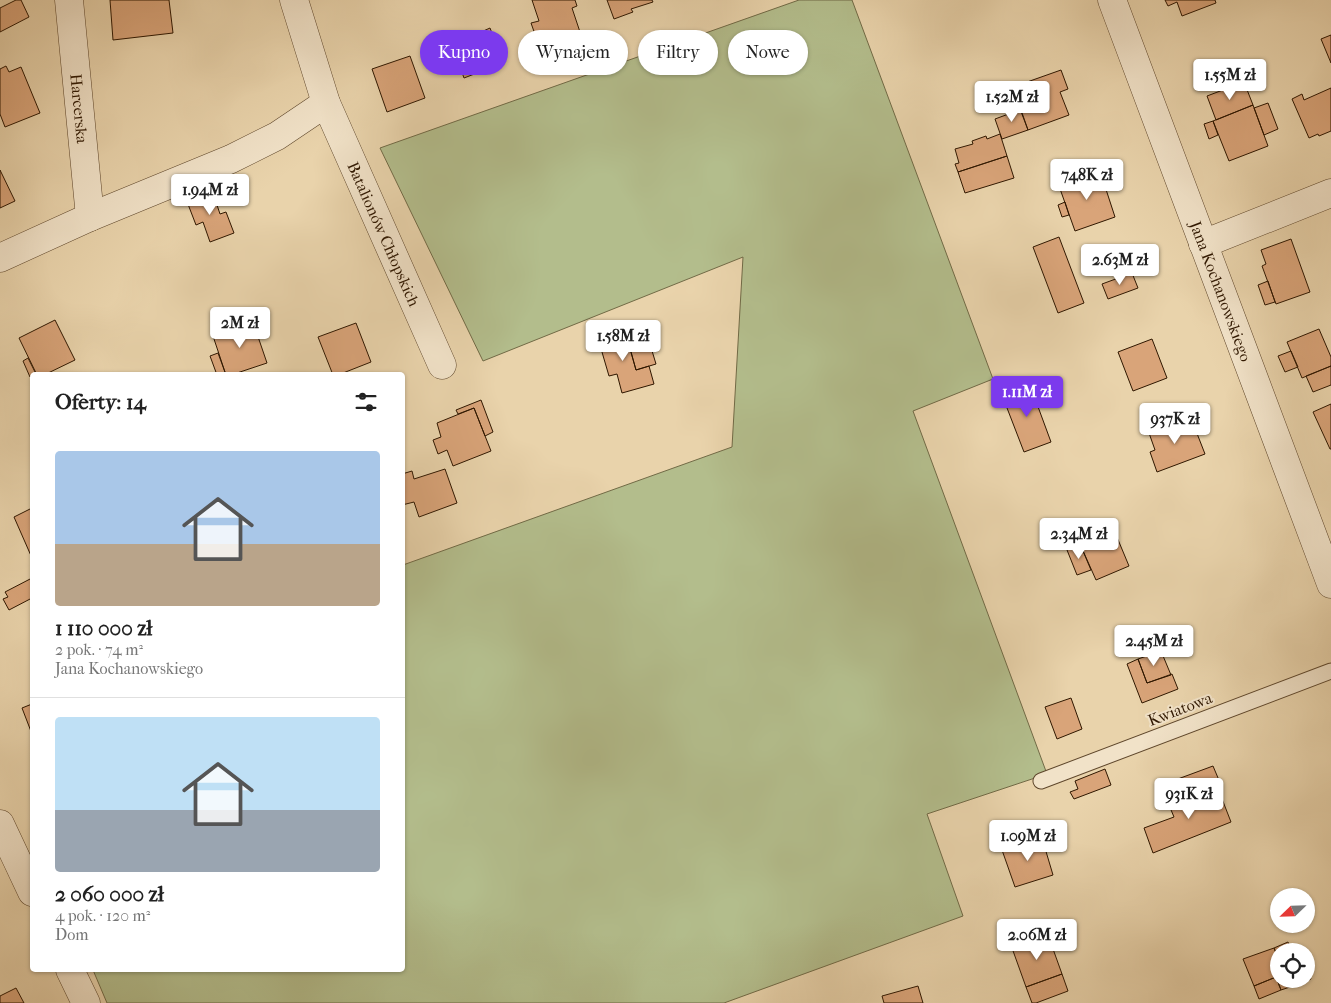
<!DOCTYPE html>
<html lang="pl">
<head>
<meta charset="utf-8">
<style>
	:root { --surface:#fff; --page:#f6f6f6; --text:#222; --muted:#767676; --line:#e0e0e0; --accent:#7c3aed }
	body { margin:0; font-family:"IM FELL French Canon",serif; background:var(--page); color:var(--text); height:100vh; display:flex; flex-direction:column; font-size:19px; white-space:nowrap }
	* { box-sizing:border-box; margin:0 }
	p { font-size:16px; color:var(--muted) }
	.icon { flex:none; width:28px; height:28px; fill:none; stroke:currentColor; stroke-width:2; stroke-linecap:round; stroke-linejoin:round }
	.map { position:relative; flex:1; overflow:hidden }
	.panel { position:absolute; left:30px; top:372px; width:375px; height:600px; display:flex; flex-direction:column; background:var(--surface); border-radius:5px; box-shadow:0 1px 4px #0004 }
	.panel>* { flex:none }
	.guide { position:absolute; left:420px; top:30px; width:475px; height:45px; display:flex; gap:10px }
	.needle { width:32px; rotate:247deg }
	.buttons { position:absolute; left:1270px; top:888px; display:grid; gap:10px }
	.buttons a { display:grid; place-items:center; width:45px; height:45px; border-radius:50%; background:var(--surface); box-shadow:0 1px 4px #0004; font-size:25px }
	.price { position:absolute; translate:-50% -42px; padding:0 11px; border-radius:5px; background:#fff; color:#222; font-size:16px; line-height:32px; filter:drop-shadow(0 1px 2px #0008) }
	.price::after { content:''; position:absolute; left:50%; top:30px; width:15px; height:11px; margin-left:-8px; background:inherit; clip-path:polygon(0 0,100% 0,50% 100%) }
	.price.on { background:var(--accent); color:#fff }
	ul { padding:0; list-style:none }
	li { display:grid; align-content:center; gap:10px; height:265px; padding:0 25px }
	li+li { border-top:1px solid var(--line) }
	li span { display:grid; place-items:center; height:155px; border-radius:5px; color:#555 }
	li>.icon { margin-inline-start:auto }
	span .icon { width:90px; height:90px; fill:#fffc; stroke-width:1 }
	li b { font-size:21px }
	h2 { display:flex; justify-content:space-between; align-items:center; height:60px; padding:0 25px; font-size:21px }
	.tag { padding:0 18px; border-radius:22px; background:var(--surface); box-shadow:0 1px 4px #0004; font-size:18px; line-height:45px }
	.tag.on { background:var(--accent); color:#fff }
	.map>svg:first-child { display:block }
	.green { fill:#b3bd8c; stroke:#716a46 }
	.building { fill:#d9a479; stroke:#2f1700 }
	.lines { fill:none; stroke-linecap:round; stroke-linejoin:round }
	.service-casing { stroke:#5e462b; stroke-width:17 }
	.minor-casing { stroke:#5e462b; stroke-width:29 }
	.service { stroke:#f1e2c8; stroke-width:15 }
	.minor { stroke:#f1e2c8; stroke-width:28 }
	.labels { text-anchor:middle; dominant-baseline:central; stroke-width:4; stroke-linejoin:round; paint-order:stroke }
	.street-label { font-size:16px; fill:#2f1700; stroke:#f1e2c8 }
</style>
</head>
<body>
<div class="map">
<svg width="1331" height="1003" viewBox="0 0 1331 1003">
	<rect width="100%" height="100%" fill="#e9d3ab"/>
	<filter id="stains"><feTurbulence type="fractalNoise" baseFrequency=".004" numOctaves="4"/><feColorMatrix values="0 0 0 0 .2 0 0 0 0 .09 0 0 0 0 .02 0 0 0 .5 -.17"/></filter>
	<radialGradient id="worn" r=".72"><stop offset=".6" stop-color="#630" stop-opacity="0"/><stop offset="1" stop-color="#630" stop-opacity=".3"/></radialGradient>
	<!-- green -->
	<path class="green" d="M 799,0 L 852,0 L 993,379 L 913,411 L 1047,774 L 927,814 L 963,916 L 724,1003 L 107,1003 L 93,970 L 402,970 L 403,565 L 732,447 L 743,257 L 483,361 L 380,148 Z"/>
	<!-- building -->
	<path class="building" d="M 16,0 L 21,0 L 29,17 L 0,32 L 0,8 Z
		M 110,0 L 169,0 L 173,33 L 113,40 Z
		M 532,0 L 575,0 L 577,6 L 572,8 L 583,41 L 567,47 L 568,52 L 544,60 L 531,23 L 539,21 Z
		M 607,0 L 652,0 L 653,2 L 631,9 L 633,12 L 614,19 Z
		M 1165,0 L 1215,0 L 1216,3 L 1182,16 L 1177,2 L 1168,6 Z
		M 490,28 L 503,63 L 464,78 L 452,45 Z
		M 1331,35 L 1331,63 L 1321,39 Z
		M 410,56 L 425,98 L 387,112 L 372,69 Z
		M 6,66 L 9,72 L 21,67 L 40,113 L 5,127 L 0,114 L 0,69 Z
		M 1061,70 L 1068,89 L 1060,92 L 1069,115 L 1028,130 L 1013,87 Z
		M 1244,82 L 1253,105 L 1216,120 L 1207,96 Z
		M 1331,88 L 1331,131 L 1319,136 L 1318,134 L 1309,138 L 1292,99 L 1302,94 L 1304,100 Z
		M 1017,101 L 1028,130 L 1002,139 L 995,119 L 1014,112 L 1011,104 Z
		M 1268,103 L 1278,129 L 1264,135 L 1254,108 Z
		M 1253,105 L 1268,146 L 1229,161 L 1213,121 Z
		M 1213,121 L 1218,135 L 1209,139 L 1204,124 Z
		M 1000,134 L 1007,156 L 958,172 L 955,164 L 959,163 L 955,149 L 973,144 L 972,141 L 986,136 L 987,139 Z
		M 1007,156 L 1014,178 L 965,193 L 958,172 Z
		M 0,170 L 15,201 L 0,208 Z
		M 1100,171 L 1115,217 L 1075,231 L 1059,186 Z
		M 212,190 L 220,214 L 226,212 L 234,233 L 210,242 L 203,222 L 196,225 L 186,199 Z
		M 1065,202 L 1069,215 L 1062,217 L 1058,205 Z
		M 1059,237 L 1084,303 L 1058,313 L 1033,247 Z
		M 1291,239 L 1310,292 L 1276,304 L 1262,266 L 1266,264 L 1261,250 Z
		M 1132,273 L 1138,288 L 1108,299 L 1102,284 Z
		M 1268,281 L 1275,302 L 1265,305 L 1258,285 Z
		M 55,320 L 75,360 L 44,375 L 37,375 L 19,338 Z
		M 253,322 L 267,363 L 231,375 L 226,375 L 213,336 Z
		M 356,323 L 371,362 L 338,375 L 333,375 L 318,337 Z
		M 624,328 L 636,370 L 649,366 L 654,384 L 622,393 L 617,374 L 609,376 L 597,335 Z
		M 1319,329 L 1331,357 L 1331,366 L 1302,378 L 1287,342 Z
		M 646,331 L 656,364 L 636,370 L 627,337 Z
		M 1152,339 L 1167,378 L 1133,391 L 1118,352 Z
		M 1291,351 L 1298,367 L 1285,372 L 1278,356 Z
		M 218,353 L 226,375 L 217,375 L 210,356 Z
		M 28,358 L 36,374 L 30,377 L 23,361 Z
		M 1331,366 L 1331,385 L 1313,392 L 1306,376 Z
		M 1030,385 L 1051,442 L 1024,452 L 1002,395 Z
		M 481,400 L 493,432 L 485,436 L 474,408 L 458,414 L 456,410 Z
		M 1331,404 L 1331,449 L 1330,449 L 1313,412 Z
		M 474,408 L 491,451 L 453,466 L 447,450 L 438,454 L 433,440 L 441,437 L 437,423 Z
		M 1191,418 L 1205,454 L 1157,472 L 1150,452 L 1155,450 L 1149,433 Z
		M 445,469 L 457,503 L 419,517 L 414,502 L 402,505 L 402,474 L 412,471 L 414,479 Z
		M 32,508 L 32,558 L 14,517 Z
		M 1114,530 L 1129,566 L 1096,580 L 1080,544 Z
		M 1080,544 L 1091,570 L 1077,575 L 1067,550 Z
		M 32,578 L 32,598 L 9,610 L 3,599 L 8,597 L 5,592 Z
		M 1161,651 L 1171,675 L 1147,683 L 1138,659 Z
		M 1138,659 L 1147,683 L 1172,674 L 1178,689 L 1142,703 L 1127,664 Z
		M 1071,698 L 1082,729 L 1057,739 L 1045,707 Z
		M 32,704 L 32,734 L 22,708 Z
		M 1213,766 L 1221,785 L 1174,803 L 1167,783 Z
		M 1105,769 L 1111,785 L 1074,799 L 1070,792 L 1078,789 L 1075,781 Z
		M 1217,786 L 1231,822 L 1153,853 L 1144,828 L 1174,817 L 1166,798 L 1171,795 L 1174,803 Z
		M 1042,838 L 1053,875 L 1015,887 L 1002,850 Z
		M 1032,929 L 1036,940 L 1012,948 L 1009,938 Z
		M 1048,935 L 1062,974 L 1026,987 L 1012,948 Z
		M 1288,942 L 1292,951 L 1286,951 L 1285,949 L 1276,953 L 1274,948 Z
		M 1274,948 L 1276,953 L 1279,952 L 1279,979 L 1297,979 L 1299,984 L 1281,990 L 1276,977 L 1254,986 L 1243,959 Z
		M 1306,967 L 1311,979 L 1299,984 L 1297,979 L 1306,979 Z
		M 1062,974 L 1068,991 L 1036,1003 L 1032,1003 L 1026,987 Z
		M 1276,977 L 1281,990 L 1259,999 L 1254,986 Z
		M 918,986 L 923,1003 L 884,1003 L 882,996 Z
		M 16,988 L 24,1003 L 0,1003 L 0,996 Z"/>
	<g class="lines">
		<!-- service casing -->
		<g class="service-casing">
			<path id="service" d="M 1041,781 L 1331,671"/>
		</g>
		<!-- minor casing -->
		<g class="minor-casing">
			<g id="minor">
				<path id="s1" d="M 69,0 L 90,217"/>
				<path id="s2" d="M 294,0 L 326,103 L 442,365"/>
				<path id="s3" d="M 1112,0 L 1331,584"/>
				<path d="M 1203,244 L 1331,193"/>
				<path d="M 0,258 L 90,217 L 231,159 L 277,136 L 326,103"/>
				<path d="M 0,824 L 32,892"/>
				<path d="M 70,970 L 86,1003"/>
			</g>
		</g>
		<!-- service -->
		<use href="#service" class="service"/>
		<!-- minor -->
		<use href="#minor" class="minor"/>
	</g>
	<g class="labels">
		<!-- street labels -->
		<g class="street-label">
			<text stroke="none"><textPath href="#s1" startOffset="109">Harcerska</textPath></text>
			<text stroke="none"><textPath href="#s2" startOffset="251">Batalionów Chłopskich</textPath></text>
			<text stroke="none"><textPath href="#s3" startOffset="311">Jana Kochanowskiego</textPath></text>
			<text transform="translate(1180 709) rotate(-21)">Kwiatowa</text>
		</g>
	</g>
	<rect width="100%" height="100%" filter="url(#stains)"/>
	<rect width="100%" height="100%" fill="url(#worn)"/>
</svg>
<div class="buttons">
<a><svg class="needle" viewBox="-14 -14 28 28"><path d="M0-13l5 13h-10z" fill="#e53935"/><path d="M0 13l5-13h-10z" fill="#767676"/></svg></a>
<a><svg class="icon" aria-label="locate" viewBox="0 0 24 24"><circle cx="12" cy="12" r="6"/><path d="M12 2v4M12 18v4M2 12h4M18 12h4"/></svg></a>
</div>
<b class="price" style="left:1230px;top:101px">1.55M zł</b>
<b class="price" style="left:1012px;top:123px">1.52M zł</b>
<b class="price" style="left:1087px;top:201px">748K zł</b>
<b class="price" style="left:210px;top:216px">1.94M zł</b>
<b class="price" style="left:1120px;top:286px">2.63M zł</b>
<b class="price" style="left:240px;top:349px">2M zł</b>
<b class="price" style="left:623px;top:362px">1.58M zł</b>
<b class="price on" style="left:1027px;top:418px">1.11M zł</b>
<b class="price" style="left:1175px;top:445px">937K zł</b>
<b class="price" style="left:1079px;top:560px">2.34M zł</b>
<b class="price" style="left:1154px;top:667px">2.45M zł</b>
<b class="price" style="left:1189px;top:820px">931K zł</b>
<b class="price" style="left:1028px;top:862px">1.09M zł</b>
<b class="price" style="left:1037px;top:961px">2.06M zł</b>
<div class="guide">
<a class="tag on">Kupno</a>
<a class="tag">Wynajem</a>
<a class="tag">Filtry</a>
<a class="tag">Nowe</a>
</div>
<section class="panel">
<h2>Oferty: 14<svg class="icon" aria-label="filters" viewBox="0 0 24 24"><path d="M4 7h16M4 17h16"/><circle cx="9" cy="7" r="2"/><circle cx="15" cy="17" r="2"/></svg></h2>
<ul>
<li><span style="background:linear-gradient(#a9c7e8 60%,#b9a48a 0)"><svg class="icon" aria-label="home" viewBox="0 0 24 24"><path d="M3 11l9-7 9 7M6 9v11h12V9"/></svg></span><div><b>1 110 000 zł</b><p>2 pok. · 74 m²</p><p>Jana Kochanowskiego</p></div></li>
<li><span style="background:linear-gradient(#bfe0f5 60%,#9aa5b1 0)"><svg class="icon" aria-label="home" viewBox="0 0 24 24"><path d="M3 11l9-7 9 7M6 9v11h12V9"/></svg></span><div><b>2 060 000 zł</b><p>4 pok. · 120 m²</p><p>Dom</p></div></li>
</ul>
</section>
</div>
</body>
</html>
